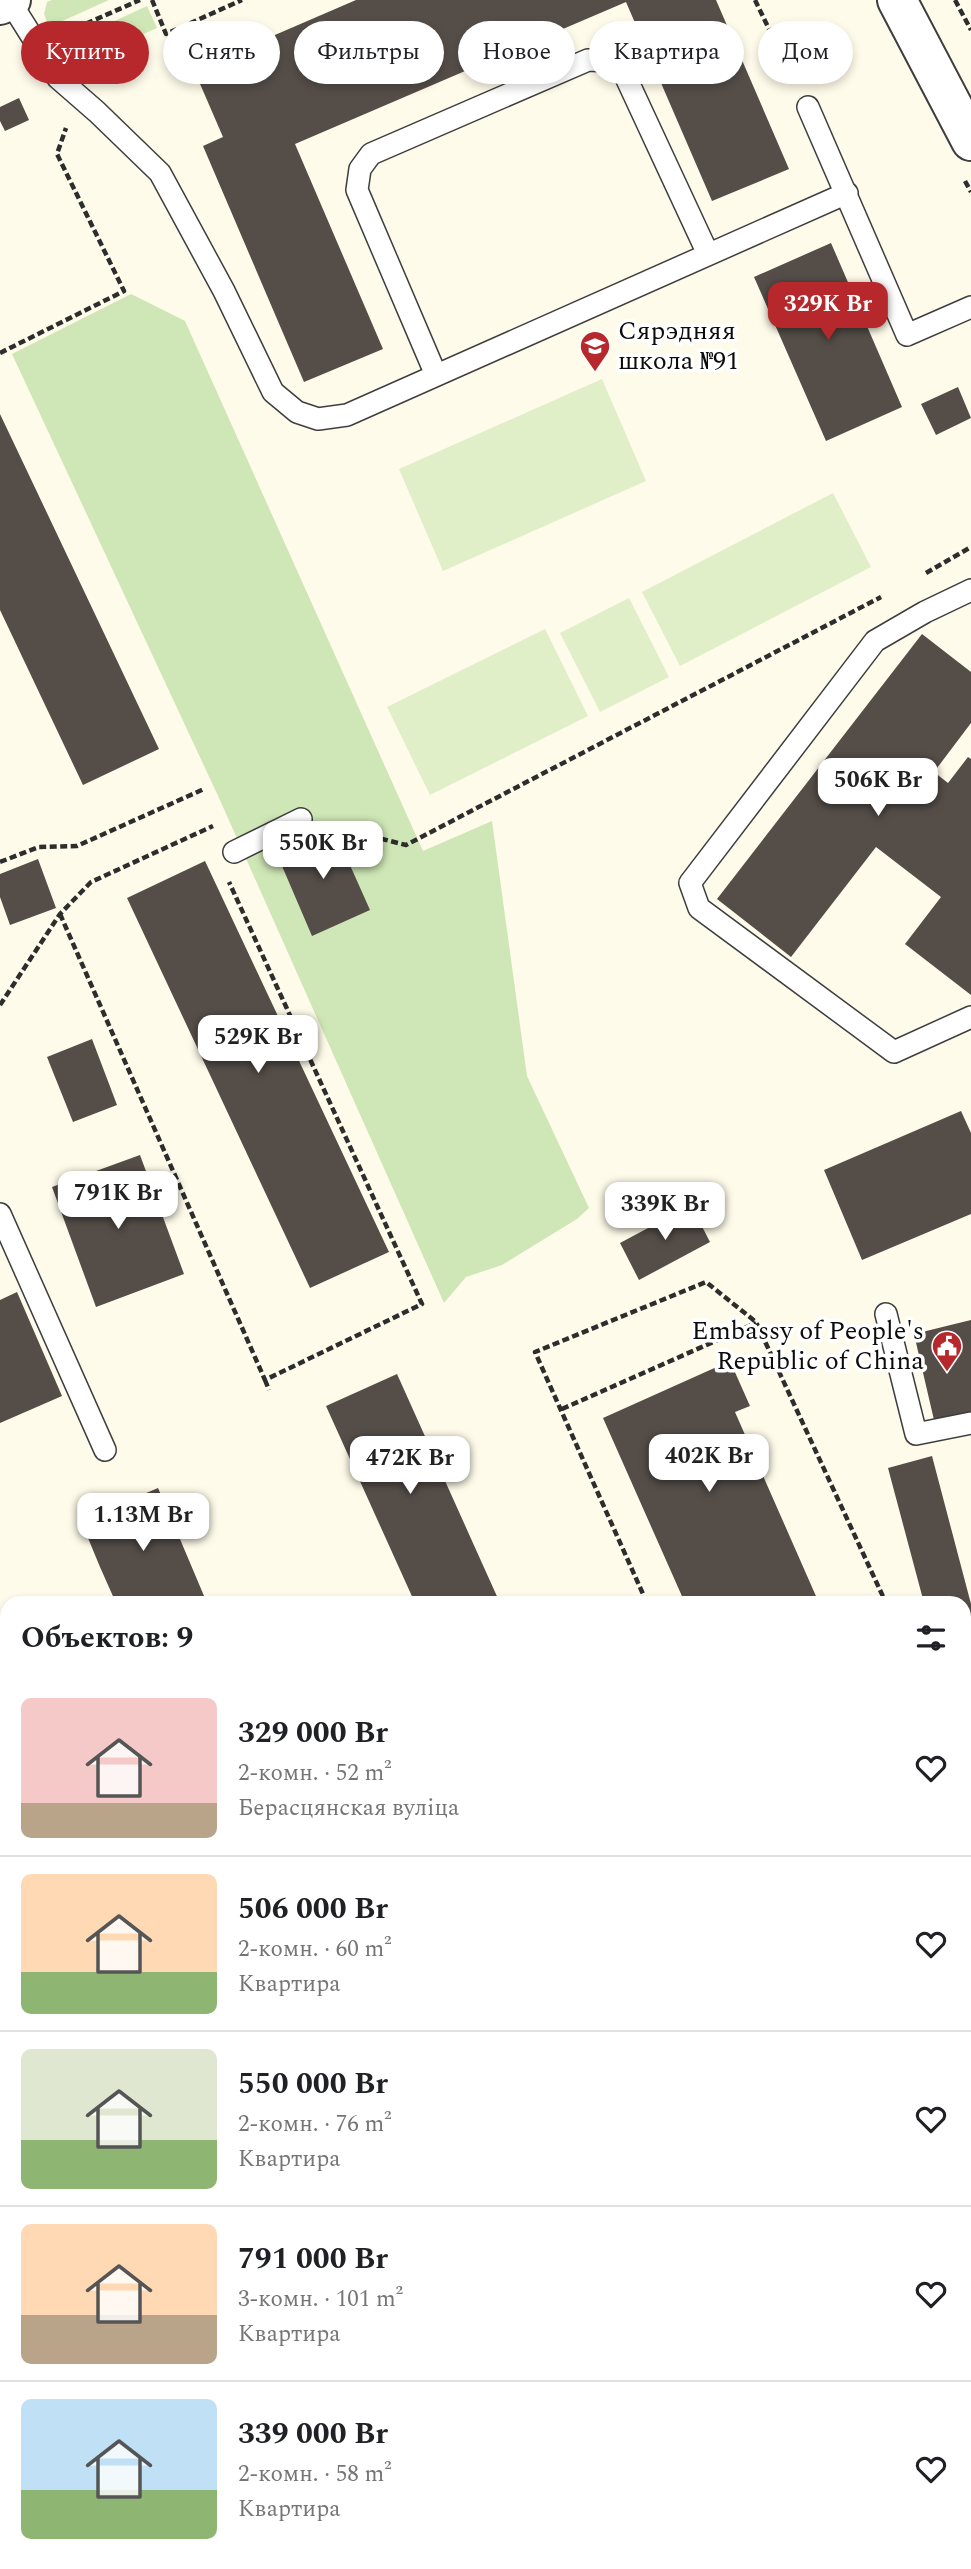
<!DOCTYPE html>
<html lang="ru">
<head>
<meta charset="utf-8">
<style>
	:root { --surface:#fff; --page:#f2f2f2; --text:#202124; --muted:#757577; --line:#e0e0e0; --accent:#b7282d }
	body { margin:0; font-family:Spectral,serif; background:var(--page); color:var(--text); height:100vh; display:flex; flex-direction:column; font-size:26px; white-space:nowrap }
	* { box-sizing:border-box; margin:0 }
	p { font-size:23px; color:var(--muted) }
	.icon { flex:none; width:38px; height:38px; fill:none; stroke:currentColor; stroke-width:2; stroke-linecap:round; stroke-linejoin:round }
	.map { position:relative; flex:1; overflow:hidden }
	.side { position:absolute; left:0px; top:1596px; width:971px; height:973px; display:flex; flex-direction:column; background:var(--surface); border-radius:21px 21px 0 0; box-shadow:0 4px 10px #0003 }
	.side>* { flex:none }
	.hud { position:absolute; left:21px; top:21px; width:929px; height:63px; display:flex; gap:14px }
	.price { position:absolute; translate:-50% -60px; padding:0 16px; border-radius:14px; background:#fff; color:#222; font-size:23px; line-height:46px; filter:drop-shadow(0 2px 4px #0008) }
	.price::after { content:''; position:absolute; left:50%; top:42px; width:21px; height:16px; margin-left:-10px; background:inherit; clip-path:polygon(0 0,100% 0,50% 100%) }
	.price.active { background:var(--accent); color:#fff }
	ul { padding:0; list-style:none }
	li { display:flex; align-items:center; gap:21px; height:175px; padding:0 21px }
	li+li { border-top:2px solid var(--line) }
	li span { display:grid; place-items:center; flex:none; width:196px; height:140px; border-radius:10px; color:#555 }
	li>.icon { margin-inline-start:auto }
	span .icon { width:84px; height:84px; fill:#fffc; stroke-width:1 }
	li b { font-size:30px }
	h2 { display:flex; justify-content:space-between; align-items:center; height:84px; padding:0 21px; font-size:30px }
	.tag { padding:0 24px; border-radius:32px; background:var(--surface); box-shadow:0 4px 10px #0003; font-size:24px; line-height:63px }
	.tag.active { background:var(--accent); color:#fff }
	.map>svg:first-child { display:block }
	.green { fill:#cfe7b6 }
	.pitch { fill:#e0efc7 }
	.building { fill:#544d48 }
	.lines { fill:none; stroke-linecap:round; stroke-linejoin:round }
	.service-casing { stroke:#3e3e3e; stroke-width:24 }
	.minor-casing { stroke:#3e3e3e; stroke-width:42 }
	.secondary-casing { stroke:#2d2d2d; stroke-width:42 }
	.path { stroke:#2d2d2d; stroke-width:4.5; stroke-dasharray:7 3.5; stroke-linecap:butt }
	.service { stroke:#fff; stroke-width:21 }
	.minor { stroke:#fff; stroke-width:38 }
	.secondary { stroke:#fdf4a7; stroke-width:38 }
	.labels { text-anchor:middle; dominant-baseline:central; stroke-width:7; stroke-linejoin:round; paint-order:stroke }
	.poi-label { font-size:26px; fill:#0b0b0b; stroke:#fff; text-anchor:start }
</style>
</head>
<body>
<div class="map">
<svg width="971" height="2569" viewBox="0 0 971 2569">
	<rect width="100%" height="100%" fill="#fefbea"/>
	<!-- green -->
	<path class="green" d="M 52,0 L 109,0 L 49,27 L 44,14 L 47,2 Z
		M 147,6 L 157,28 L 94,56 L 108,24 Z
		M 131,294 L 185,321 L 423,851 L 492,821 L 527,1076 L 589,1208 L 577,1219 L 502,1265 L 466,1277 L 444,1303 L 219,798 L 12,354 Z"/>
	<!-- pitch -->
	<path class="pitch" d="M 602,379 L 646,481 L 443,571 L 399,469 Z
		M 833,493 L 871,567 L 680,666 L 642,592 Z
		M 629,598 L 669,677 L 600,712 L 560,633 Z
		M 545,629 L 588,716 L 430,795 L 387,707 Z"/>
	<!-- building -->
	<path class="building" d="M 356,0 L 716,0 L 789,169 L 712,201 L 626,2 L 295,144 L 383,349 L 304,382 L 203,146 L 223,137 L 194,70 Z
		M 19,98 L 29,120 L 5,131 L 0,121 L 0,107 Z
		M 831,243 L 902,407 L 826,441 L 754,277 Z
		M 958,387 L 971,418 L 936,435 L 921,404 Z
		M 0,414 L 159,749 L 83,785 L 0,610 Z
		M 922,634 L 971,672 L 971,723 L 934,772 L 948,783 L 968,757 L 971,759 L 971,995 L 905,944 L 941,897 L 876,847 L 791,957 L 717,899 Z
		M 333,827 L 370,910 L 312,936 L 276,852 Z
		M 38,859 L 56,908 L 10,925 L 0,897 L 0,874 Z
		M 205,861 L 389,1252 L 310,1288 L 127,898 Z
		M 92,1039 L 117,1105 L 73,1122 L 47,1057 Z
		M 961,1111 L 971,1133 L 971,1214 L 862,1260 L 824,1170 Z
		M 140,1155 L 184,1274 L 96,1307 L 52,1187 Z
		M 691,1205 L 710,1242 L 639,1280 L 620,1243 Z
		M 17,1292 L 62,1396 L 0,1423 L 0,1300 Z
		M 971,1320 L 971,1412 L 934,1420 L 914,1334 Z
		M 730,1361 L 750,1406 L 735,1412 L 819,1603 L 685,1603 L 603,1418 Z
		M 397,1374 L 477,1552 L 500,1603 L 415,1603 L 326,1406 Z
		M 932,1456 L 971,1604 L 971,1619 L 964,1621 L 964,1603 L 924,1603 L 888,1468 Z
		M 158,1488 L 177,1532 L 207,1603 L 116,1603 L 100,1567 L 81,1521 Z
		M 971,2027 L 971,2110 L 964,2113 L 964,2030 Z
		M 0,2406 L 7,2426 L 7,2562 L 53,2562 L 55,2569 L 0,2569 Z
		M 503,2562 L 596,2562 L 599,2569 L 506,2569 Z
		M 858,2562 L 939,2562 L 942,2569 L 861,2569 Z"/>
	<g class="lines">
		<!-- service casing -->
		<g class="service-casing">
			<path id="service" d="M 9,0 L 58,78 L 97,112 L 160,173 L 224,291 L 273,392 L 297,412 L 318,419 L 347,415 L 847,193
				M 808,107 L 907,335 L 971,307
				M 436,375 L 357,190 L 360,169 L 371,154 L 588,60 L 608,61 L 623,71 L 708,254
				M 971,590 L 925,612 L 875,641 L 690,883 L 699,908 L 894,1052 L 971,1017
				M 234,852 L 301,819
				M 0,1214 L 105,1450
				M 886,1314 L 916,1434 L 971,1423
				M 0,1720 L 7,1735
				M 964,2181 L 971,2178
				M 0,2202 L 7,2200
				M 964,2456 L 971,2470"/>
		</g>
		<!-- minor casing -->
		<g class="minor-casing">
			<path id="minor" d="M 897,0 L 971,141
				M 0,5 L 11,0"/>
		</g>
		<!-- secondary casing -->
		<g class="secondary-casing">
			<path id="secondary" d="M 0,2142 L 7,2157
				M 189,2562 L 192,2569"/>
		</g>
		<!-- path -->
		<path class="path" d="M 152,0 L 166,34 L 242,0
			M 755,0 L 769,29
			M 955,0 L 971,30
			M 67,32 L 140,0
			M 86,59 L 96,19
			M 965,181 L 971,192
			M 0,353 L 124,291 L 57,154 L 66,128
			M 926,573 L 971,547
			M 330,826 L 406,845 L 881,597
			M 0,862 L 39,847 L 77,846 L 204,789
			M 60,914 L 265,1380 L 422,1304 L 229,882
			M 0,1005 L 60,914 L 91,882 L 213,826
			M 265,1380 L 269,1390
			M 562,1409 L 756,1323
			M 647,1603 L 535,1352 L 706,1282 L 756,1322 L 886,1603
			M 0,1929 L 7,1944
			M 964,1978 L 971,1975
			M 0,2282 L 7,2297
			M 119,2562 L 121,2569
			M 284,2562 L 286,2569
			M 380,2562 L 398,2569
			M 476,2562 L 480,2569
			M 651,2562 L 654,2569"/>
		<!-- service -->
		<use href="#service" class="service"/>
		<!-- minor -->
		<use href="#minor" class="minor"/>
		<!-- secondary -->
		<use href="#secondary" class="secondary"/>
	</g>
	<!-- icons -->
	<defs>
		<g id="school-pin" transform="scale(1.575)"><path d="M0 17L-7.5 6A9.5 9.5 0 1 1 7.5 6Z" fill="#b7282d" stroke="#fff"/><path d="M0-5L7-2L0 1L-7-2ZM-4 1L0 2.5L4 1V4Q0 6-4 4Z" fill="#fff"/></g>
		<g id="civic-pin" transform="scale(1.575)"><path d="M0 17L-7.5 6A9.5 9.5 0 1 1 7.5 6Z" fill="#b7282d" stroke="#fff"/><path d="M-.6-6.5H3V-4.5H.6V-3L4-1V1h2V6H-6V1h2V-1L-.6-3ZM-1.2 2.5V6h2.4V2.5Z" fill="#fff"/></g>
	</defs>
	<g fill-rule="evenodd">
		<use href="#school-pin" x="595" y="346"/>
		<use href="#civic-pin" x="947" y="1346"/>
	</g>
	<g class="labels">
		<!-- poi labels -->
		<g class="poi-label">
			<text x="618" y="331">Сярэдняя<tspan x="618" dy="30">школа №91</tspan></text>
			<text x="924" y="1331" text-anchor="end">Embassy of People's<tspan x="924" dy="30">Republic of China</tspan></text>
		</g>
	</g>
</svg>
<b class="price active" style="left:828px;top:342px">329K Br</b>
<b class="price" style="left:878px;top:818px">506K Br</b>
<b class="price" style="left:323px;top:881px">550K Br</b>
<b class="price" style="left:258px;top:1075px">529K Br</b>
<b class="price" style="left:118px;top:1231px">791K Br</b>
<b class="price" style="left:665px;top:1242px">339K Br</b>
<b class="price" style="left:709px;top:1494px">402K Br</b>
<b class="price" style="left:410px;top:1496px">472K Br</b>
<b class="price" style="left:143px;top:1553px">1.13M Br</b>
<div class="hud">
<a class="tag active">Купить</a>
<a class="tag">Снять</a>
<a class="tag">Фильтры</a>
<a class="tag">Новое</a>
<a class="tag">Квартира</a>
<a class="tag">Дом</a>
</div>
<section class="side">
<h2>Объектов: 9<svg class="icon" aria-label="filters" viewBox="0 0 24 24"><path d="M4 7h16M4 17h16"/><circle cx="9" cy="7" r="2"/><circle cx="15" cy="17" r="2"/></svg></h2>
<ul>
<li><span style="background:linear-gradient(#f6c9c9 75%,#b9a48a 0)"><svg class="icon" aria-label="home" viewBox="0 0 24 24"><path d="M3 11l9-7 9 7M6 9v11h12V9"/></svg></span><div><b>329 000 Br</b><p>2-комн. · 52 m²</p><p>Берасцянская вуліца</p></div><svg class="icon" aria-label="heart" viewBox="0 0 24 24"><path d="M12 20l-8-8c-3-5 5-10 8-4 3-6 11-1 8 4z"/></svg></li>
<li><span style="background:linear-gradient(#ffd9b3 70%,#8fb573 0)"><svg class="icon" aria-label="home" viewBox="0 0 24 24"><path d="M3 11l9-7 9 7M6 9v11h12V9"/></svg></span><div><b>506 000 Br</b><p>2-комн. · 60 m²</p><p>Квартира</p></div><svg class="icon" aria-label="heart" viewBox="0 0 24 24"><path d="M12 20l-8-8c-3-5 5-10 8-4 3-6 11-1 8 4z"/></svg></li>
<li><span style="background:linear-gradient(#dfe7d0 65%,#8fb573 0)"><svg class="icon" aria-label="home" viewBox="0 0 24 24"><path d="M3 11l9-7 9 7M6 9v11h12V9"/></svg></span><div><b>550 000 Br</b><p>2-комн. · 76 m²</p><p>Квартира</p></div><svg class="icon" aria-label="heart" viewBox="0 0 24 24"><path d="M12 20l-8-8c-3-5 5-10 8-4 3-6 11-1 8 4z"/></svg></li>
<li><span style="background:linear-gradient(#ffd9b3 65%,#b9a48a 0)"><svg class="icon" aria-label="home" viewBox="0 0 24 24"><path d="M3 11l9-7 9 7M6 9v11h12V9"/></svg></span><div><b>791 000 Br</b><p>3-комн. · 101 m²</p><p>Квартира</p></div><svg class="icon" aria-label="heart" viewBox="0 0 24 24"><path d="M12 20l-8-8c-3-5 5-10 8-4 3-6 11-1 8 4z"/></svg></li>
<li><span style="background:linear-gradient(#bfe0f5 65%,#8fb573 0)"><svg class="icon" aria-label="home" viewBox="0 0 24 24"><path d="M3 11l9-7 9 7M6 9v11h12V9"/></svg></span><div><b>339 000 Br</b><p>2-комн. · 58 m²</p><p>Квартира</p></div><svg class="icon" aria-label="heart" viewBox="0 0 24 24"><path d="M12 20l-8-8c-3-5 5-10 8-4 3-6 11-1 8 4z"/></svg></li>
</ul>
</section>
</div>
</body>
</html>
